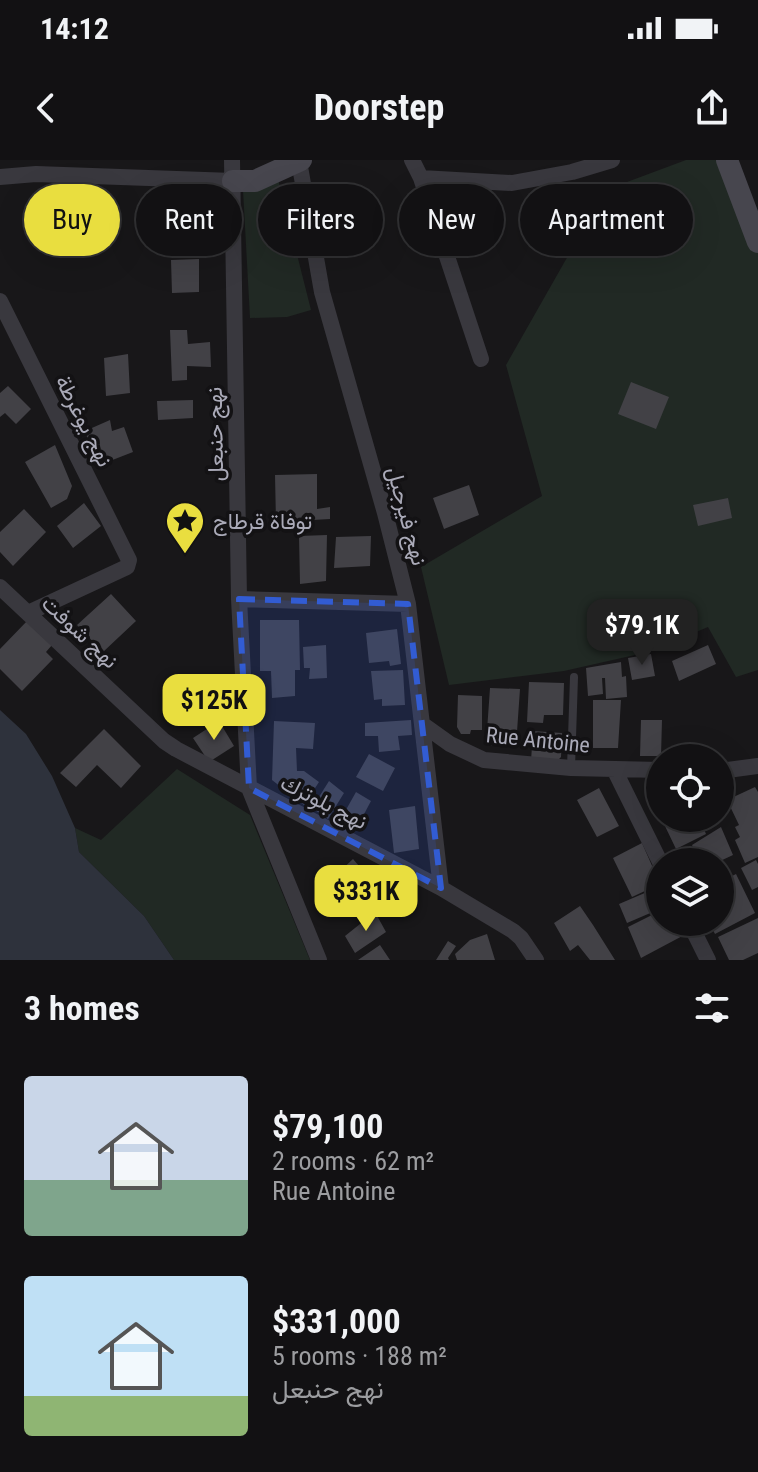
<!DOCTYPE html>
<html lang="en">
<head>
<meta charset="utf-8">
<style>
	:root { --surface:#121113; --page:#1b1a1c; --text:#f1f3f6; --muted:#9c9da0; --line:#313133; --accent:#e9de3f }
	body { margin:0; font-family:"Roboto Condensed",Vazirmatn,sans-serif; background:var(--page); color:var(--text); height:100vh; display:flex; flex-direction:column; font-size:30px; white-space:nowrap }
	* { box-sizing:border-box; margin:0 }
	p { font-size:26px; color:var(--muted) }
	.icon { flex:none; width:44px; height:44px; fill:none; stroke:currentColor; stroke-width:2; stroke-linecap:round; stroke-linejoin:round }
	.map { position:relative; height:800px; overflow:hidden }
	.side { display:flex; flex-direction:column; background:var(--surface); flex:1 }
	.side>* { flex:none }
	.hud { position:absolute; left:24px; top:24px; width:710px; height:72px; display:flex; gap:16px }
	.tools { position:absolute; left:646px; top:584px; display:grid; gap:16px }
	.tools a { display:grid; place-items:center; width:88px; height:88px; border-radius:50%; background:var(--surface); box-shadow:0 8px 32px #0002,0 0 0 2px var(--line); font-size:40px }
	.price { position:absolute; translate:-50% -68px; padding:0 18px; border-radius:16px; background:var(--accent); color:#111; font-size:26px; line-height:52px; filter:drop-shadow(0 2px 4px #0008) }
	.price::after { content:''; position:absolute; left:50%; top:48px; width:24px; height:18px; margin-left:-12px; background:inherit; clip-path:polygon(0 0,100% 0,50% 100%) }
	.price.on { background:#222; color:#fff }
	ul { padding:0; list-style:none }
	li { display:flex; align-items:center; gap:24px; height:200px; padding:0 24px }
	li span { display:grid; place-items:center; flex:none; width:224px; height:160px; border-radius:8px; color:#555 }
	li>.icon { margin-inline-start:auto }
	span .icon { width:96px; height:96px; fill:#fffc; stroke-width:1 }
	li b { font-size:34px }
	h2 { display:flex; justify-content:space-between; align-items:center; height:96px; padding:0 24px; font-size:34px }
	.pill { padding:0 28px; border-radius:36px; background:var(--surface); box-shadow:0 8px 32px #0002,0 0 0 2px var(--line); font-size:28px; line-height:72px }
	.pill.on { background:var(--accent); color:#111 }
	.status { display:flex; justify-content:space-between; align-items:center; height:56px; padding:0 40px; background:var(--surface); direction:ltr }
	.status svg { height:22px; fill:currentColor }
	header { display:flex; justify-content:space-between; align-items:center; height:104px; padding:0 24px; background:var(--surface); font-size:36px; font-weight:700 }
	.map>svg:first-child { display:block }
	.green { fill:#212924 }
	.water { fill:#2e323c }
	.building { fill:#424146 }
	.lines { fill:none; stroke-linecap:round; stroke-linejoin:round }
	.lane { stroke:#39383e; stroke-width:8 }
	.street { stroke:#39383e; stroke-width:16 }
	.secondary { stroke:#47464e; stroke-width:22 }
	.marked { fill:#325cd3; fill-opacity:0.2; stroke:#325cd3; stroke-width:6; stroke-dasharray:16 10; stroke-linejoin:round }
	.labels { text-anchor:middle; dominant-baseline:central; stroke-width:7; stroke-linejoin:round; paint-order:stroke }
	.street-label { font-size:22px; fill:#aaaab8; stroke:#131214 }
	.poi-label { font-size:22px; fill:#aaaab8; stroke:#131214; text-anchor:start }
</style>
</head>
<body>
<div class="status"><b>14:12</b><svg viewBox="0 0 49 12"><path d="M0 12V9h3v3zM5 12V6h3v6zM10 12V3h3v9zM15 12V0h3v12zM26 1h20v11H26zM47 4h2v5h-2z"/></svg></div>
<header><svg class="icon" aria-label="back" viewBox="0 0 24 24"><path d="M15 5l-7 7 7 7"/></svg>Doorstep<svg class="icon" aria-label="share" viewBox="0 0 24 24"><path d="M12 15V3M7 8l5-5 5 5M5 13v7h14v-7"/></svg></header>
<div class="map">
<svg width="758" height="800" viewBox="0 0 758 800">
	<rect width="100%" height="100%" fill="#181719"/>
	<!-- green -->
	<path class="green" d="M 686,0 L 724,0 L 758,92 L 758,510 L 736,517 L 708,467 L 648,492 L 564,511 L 449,525 L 421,407 L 542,336 L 506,205 L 577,80 L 568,38 L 627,22 Z
		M 278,19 L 311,150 L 287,157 L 250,158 L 243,30 Z
		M 177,609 L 250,655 L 310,800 L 174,800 L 144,756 L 79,692 L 75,668 L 101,680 Z"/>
	<!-- water -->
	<path class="water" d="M 0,550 L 26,574 L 52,616 L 75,668 L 79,692 L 144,756 L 174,800 L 0,800 Z"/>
	<!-- building -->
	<path class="building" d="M 199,99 L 199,132 L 172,133 L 171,100 Z
		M 170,170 L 187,170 L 188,184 L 210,182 L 211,207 L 187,206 L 187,220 L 172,221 Z
		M 128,194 L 130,233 L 106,236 L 104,198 Z
		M 631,222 L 669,237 L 656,269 L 618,254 Z
		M 8,226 L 31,249 L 16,264 L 5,253 L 0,257 L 0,233 Z
		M 193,240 L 193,258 L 158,260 L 157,241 Z
		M 110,260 L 112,271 L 124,267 L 133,292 L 97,306 L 85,271 Z
		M 55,285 L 72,326 L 67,339 L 51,348 L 25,302 Z
		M 317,314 L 317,349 L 330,347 L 330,359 L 276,362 L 275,315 Z
		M 469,325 L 479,355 L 444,369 L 433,338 Z
		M 728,338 L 732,358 L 698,366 L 693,345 Z
		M 84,343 L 101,366 L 73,388 L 57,366 Z
		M 24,349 L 46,372 L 13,406 L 0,392 L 0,372 Z
		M 327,375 L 326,421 L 300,424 L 299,376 Z
		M 371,376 L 370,406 L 334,408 L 336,377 Z
		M 111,434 L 136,461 L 103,492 L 77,465 Z
		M 28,460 L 52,485 L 46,492 L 53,499 L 22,531 L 0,509 L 0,489 Z
		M 260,460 L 299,460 L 300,510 L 295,510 L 295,536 L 272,538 L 271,511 L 260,511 Z
		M 397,469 L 401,504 L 390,506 L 389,501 L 369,503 L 366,473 Z
		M 326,485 L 327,518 L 309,519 L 310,508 L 304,508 L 303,487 Z
		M 708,485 L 716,504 L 679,521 L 672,501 Z
		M 651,494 L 655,516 L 632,520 L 628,498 Z
		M 621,502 L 622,517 L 626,516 L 627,537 L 606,539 L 605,518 L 602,518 L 603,534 L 588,536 L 586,508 Z
		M 403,510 L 405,545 L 382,546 L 382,539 L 374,540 L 371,511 Z
		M 223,516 L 223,546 L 192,547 L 190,517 Z
		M 529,522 L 564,523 L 563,555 L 544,555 L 543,563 L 527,562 Z
		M 490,528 L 520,529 L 516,586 L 486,585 Z
		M 458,535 L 482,536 L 482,570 L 471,570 L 470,574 L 461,574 L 457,567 Z
		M 593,540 L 621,540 L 618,588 L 593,588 Z
		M 411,560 L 412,575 L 398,576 L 400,590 L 379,592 L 378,576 L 365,576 L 365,563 Z
		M 641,560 L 662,560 L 661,596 L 640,596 Z
		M 219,561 L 234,586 L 209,602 L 193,578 Z
		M 274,561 L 315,563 L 313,589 L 296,588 L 297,611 L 304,611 L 319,622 L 304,645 L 272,620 Z
		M 104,569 L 141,606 L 121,628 L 97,605 L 76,627 L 60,613 Z
		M 533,571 L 562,573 L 561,597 L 555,603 L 531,601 Z
		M 369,594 L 395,608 L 383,631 L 356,617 Z
		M 329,621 L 344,633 L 328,659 L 312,648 Z
		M 755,627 L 758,632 L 758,697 L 745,703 L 735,680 L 740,677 L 735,667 L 739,665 L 727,640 Z
		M 599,628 L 619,666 L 597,677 L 577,640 Z
		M 356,632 L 371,641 L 354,673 L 338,664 Z
		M 660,634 L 660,657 L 651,639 Z
		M 415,646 L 419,689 L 394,693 L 389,650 Z
		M 677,658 L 699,658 L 706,674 L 676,689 L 664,664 Z
		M 721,667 L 733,695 L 718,702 L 695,702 L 698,698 L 692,685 Z
		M 642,683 L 660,724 L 632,737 L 613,698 Z
		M 353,699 L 371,720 L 329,756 L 321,745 L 327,739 L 319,731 L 328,721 L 321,714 L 329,705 L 337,714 Z
		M 756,700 L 758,704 L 758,727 L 752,730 L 741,708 Z
		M 736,714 L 755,753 L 715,774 L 709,762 L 720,762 L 720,722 Z
		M 647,732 L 655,751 L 627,763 L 619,744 Z
		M 580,746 L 593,765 L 615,800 L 590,800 L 578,785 L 570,791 L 554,763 Z
		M 660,751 L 660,762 L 683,762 L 688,773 L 641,798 L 628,767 Z
		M 375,752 L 386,772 L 355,793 L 345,776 Z
		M 758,758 L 758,793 L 743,800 L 729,800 L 718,777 Z
		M 487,774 L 495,800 L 457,800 L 455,794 L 470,780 Z
		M 448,781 L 456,786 L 448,798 L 449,800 L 436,800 Z
		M 380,785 L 390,800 L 358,800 Z"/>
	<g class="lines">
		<!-- lane -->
		<path class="lane" d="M 571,608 L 574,517"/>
		<!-- street -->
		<path class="street" d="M 232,0 L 239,439 L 249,628 L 319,800
			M 412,0 L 421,18 L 481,199
			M 299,1 L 322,132 L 385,353 L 408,444 L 441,728
			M 0,17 L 36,14 L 233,21
			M 421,18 L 512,23 L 572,12 L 612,0
			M 0,141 L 129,400 L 127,407 L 28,453
			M 0,427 L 164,581 L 176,589 L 441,728 L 513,771 L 521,778 L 536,800
			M 239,439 L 408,444
			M 422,564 L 450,584 L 484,600 L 571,608 L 660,610
			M 614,609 L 660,702
			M 720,611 L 758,606
			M 689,762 L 708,800"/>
		<!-- secondary -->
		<path class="secondary" d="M 727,0 L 758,82
			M 233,21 L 255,21 L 301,0"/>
	</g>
	<!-- marked area -->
	<path class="marked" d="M 239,439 L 408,444 L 441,728 L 249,628 Z"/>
	<!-- icons -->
	<defs>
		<g id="sight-pin" transform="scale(2)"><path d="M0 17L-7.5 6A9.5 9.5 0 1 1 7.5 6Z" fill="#e9de3f" stroke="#131214"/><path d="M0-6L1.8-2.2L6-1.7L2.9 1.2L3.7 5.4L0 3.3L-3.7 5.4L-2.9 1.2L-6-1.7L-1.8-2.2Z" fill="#111"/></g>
	</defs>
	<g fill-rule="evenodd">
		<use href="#sight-pin" x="185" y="361"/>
	</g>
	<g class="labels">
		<!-- street labels -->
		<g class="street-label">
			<text transform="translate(84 261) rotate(63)">نهج يوغرطة</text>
			<text transform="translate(215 274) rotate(-91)">نهج حنبعل</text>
			<text transform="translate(407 356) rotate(75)">نهج فيرجيل</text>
			<text transform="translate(80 472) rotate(43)">نهج شوفت</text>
			<text transform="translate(538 580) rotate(6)">Rue Antoine</text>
			<text transform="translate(324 642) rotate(27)">نهج بلوترك</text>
		</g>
		<!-- poi labels -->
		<g class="poi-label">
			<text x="213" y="361">توفاة قرطاج</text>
		</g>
	</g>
</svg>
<div class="tools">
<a><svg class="icon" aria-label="locate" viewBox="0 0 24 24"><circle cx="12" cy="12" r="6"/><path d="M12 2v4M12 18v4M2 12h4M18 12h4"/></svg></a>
<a><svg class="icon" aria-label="layers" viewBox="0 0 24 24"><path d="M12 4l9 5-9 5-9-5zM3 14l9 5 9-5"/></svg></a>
</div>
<b class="price on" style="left:642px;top:507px">$79.1K</b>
<b class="price" style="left:214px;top:582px">$125K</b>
<b class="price" style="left:366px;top:773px">$331K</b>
<div class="hud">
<a class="pill on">Buy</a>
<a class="pill">Rent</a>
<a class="pill">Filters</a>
<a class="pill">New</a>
<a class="pill">Apartment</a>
</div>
</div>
<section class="side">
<h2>3 homes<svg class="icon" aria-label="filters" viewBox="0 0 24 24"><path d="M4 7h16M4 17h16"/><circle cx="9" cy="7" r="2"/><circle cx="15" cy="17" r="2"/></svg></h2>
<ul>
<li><span style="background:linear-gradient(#c9d6e8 65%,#7fa58c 0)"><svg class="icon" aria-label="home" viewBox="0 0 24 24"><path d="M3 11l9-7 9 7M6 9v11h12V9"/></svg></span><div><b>$79,100</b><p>2 rooms · 62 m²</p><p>Rue Antoine</p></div></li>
<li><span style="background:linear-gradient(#bfe0f5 75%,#8fb573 0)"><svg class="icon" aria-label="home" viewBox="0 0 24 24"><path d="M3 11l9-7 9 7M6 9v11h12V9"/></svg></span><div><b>$331,000</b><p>5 rooms · 188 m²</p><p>نهج حنبعل</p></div></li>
</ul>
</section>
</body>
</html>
